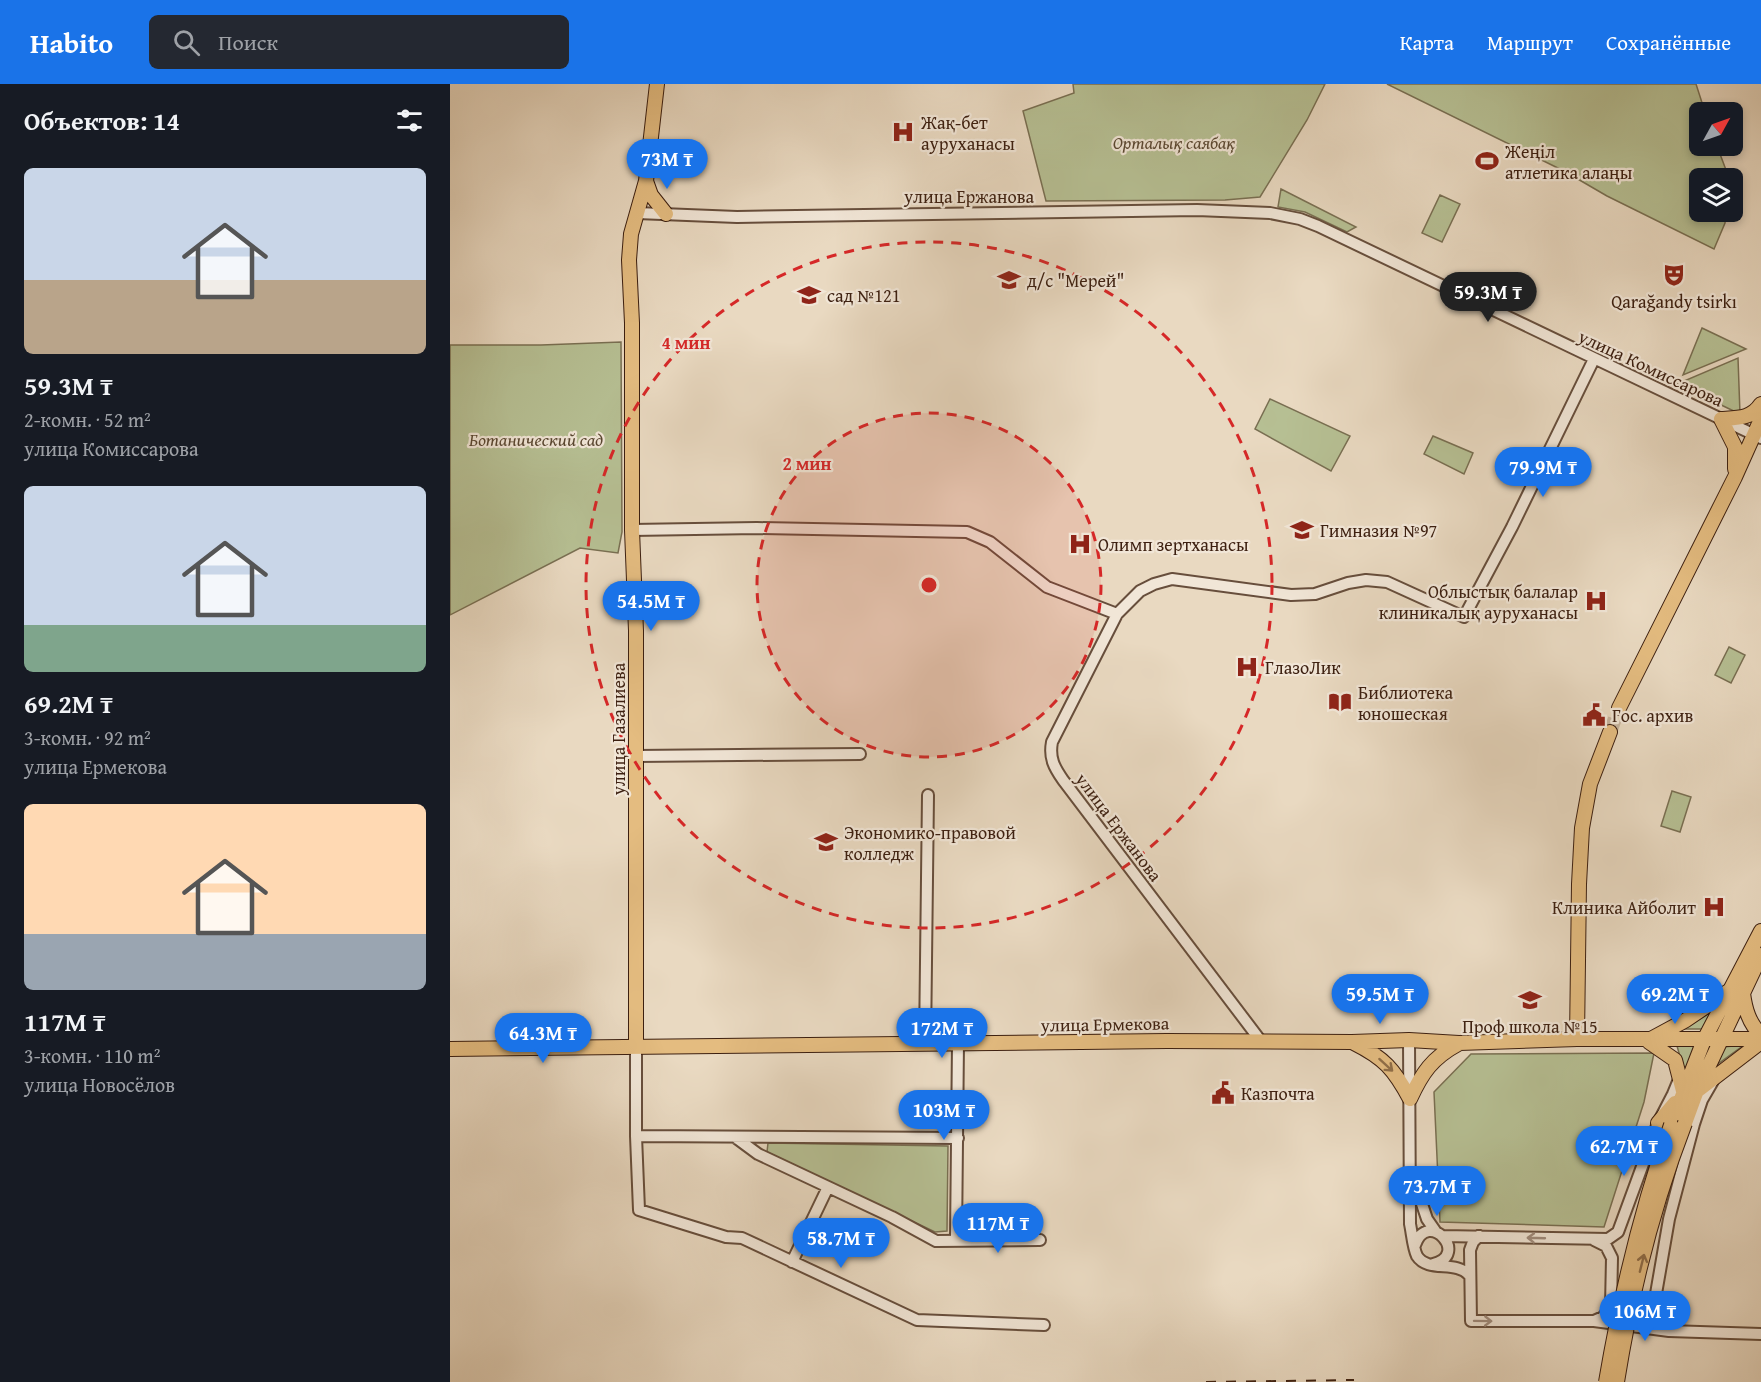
<!DOCTYPE html>
<html lang="ru">
<head>
<meta charset="utf-8">
<style>
	:root { --surface:#171b24; --page:#242831; --text:#f1f3f6; --muted:#9ea1a6; --accent:#1a73e8 }
	body { margin:0; font-family:"Gentium Book Plus",serif; background:var(--page); color:var(--text); height:100vh; display:flex; flex-direction:column; font-size:22px; white-space:nowrap }
	* { box-sizing:border-box; margin:0 }
	p { font-size:20px; color:var(--muted) }
	.icon { flex:none; width:33px; height:33px; fill:none; stroke:currentColor; stroke-width:2; stroke-linecap:round; stroke-linejoin:round }
	.map { position:relative; flex:1; overflow:hidden }
	.sheet { display:flex; flex-direction:column; background:var(--surface); width:450px }
	.sheet>* { flex:none }
	.needle { width:39px; rotate:50deg }
	.tools { position:absolute; left:1239px; top:18px; display:grid; gap:12px }
	.tools a { display:grid; place-items:center; width:54px; height:54px; border-radius:9px; background:var(--surface); box-shadow:0 3px 9px #0003; font-size:30px }
	.price { position:absolute; translate:-50% -51px; padding:0 14px; border-radius:21px; background:var(--accent); color:#fff; font-size:20px; line-height:39px; filter:drop-shadow(0 2px 3px #0008) }
	.price::after { content:''; position:absolute; left:50%; top:36px; width:18px; height:14px; margin-left:-9px; background:inherit; clip-path:polygon(0 0,100% 0,50% 100%) }
	.price.on { background:#222; color:#fff }
	ul { padding:0; list-style:none }
	li { display:grid; align-content:center; gap:12px; height:318px; padding:0 24px }
	li span { display:grid; place-items:center; height:186px; border-radius:9px; color:#555 }
	li>.icon { margin-inline-start:auto }
	span .icon { width:108px; height:108px; fill:#fffc; stroke-width:1 }
	li b { font-size:26px }
	h2 { display:flex; justify-content:space-between; align-items:center; height:72px; padding:0 24px; font-size:26px }
	header { display:flex; align-items:center; gap:36px; box-sizing:border-box; height:84px; padding:0 30px; background:var(--accent); color:#fff }
	header strong { font-size:28px }
	nav { display:flex; gap:33px; margin-inline-start:auto; font-size:21px }
	.search { width:420px; height:54px; background:var(--page); display:flex; align-items:center; gap:15px; box-sizing:border-box; padding:0 21px; border-radius:9px; color:var(--muted); font-size:22px }
	main { display:flex; flex:1; min-height:0 }
	.map>svg:first-child { display:block }
	.green { fill:#b6bf93; stroke:#796f52; stroke-width:1.5 }
	.lines { fill:none; stroke-linecap:round; stroke-linejoin:round }
	.major-tunnel { stroke:#c6b49e; stroke-width:14; stroke-dasharray:14 7; stroke-linecap:butt }
	.minor-casing { stroke:#674e3c; stroke-width:14 }
	.major-casing { stroke:#3c1f10; stroke-width:16 }
	.minor { stroke:#f1e6d7; stroke-width:10 }
	.major { stroke:#e4bc80; stroke-width:14 }
	.rail { stroke:#3c1f10; stroke-width:2; stroke-dasharray:10 10; stroke-linecap:butt }
	.major-bridge-casing { stroke:#3c1f10; stroke-width:16; stroke-linecap:butt }
	.major-bridge { stroke:#e4bc80; stroke-width:14 }
	.oneway { stroke:#906e48 }
	.oneway2 { stroke:#a08c7d }
	.ring { fill:none; stroke:#d62828; stroke-width:3; stroke-dasharray:10 8 }
	.labels { text-anchor:middle; dominant-baseline:central; stroke-width:4.5; stroke-linejoin:round; paint-order:stroke }
	.poi-label { font-size:18px; fill:#3c1f10; stroke:#f1e6d7; text-anchor:start }
	.park-label { font-size:18px; font-style:italic; fill:#5a4731; stroke:#f1e6d7 }
	.street-label { font-size:18px; fill:#3c1f10; stroke:#f1e6d7 }
	.centre { fill:#d62828; stroke:#f1e6d7; stroke-width:3 }
	.ring-label { font-size:18px; text-anchor:middle; font-weight:bold; fill:#d62828; stroke:#f1e6d7; stroke-width:4.5; stroke-linejoin:round; paint-order:stroke }
</style>
</head>
<body>
<header>
<strong>Habito</strong>
<div class="search"><svg class="icon" aria-label="search" viewBox="0 0 24 24"><circle cx="10" cy="10" r="6"/><path d="M15 15l6 6"/></svg>Поиск</div>
<nav><a>Карта</a><a>Маршрут</a><a>Сохранённые</a></nav>
</header>
<main>
<section class="sheet">
<h2>Объектов: 14<svg class="icon" aria-label="filters" viewBox="0 0 24 24"><path d="M4 7h16M4 17h16"/><circle cx="9" cy="7" r="2"/><circle cx="15" cy="17" r="2"/></svg></h2>
<ul>
<li><span style="background:linear-gradient(#c9d6e8 60%,#b9a48a 0)"><svg class="icon" aria-label="home" viewBox="0 0 24 24"><path d="M3 11l9-7 9 7M6 9v11h12V9"/></svg></span><div><b>59.3M ₸</b><p>2-комн. · 52 m²</p><p>улица Комиссарова</p></div></li>
<li><span style="background:linear-gradient(#c9d6e8 75%,#7fa58c 0)"><svg class="icon" aria-label="home" viewBox="0 0 24 24"><path d="M3 11l9-7 9 7M6 9v11h12V9"/></svg></span><div><b>69.2M ₸</b><p>3-комн. · 92 m²</p><p>улица Ермекова</p></div></li>
<li><span style="background:linear-gradient(#ffd9b3 70%,#9aa5b1 0)"><svg class="icon" aria-label="home" viewBox="0 0 24 24"><path d="M3 11l9-7 9 7M6 9v11h12V9"/></svg></span><div><b>117M ₸</b><p>3-комн. · 110 m²</p><p>улица Новосёлов</p></div></li>
</ul>
</section>
<div class="map">
<svg width="1311" height="1298" viewBox="0 0 1311 1298">
	<rect width="100%" height="100%" fill="#e9d9c1"/>
	<filter id="stains"><feTurbulence type="fractalNoise" baseFrequency=".00333" numOctaves="4"/><feColorMatrix values="0 0 0 0 .2 0 0 0 0 .09 0 0 0 0 .02 0 0 0 .5 -.17"/></filter>
	<radialGradient id="worn" r=".72"><stop offset=".6" stop-color="#630" stop-opacity="0"/><stop offset="1" stop-color="#630" stop-opacity=".3"/></radialGradient>
	<!-- green -->
	<path class="green" d="M 623,0 L 875,0 L 857,36 L 810,113 L 775,116 L 596,117 L 573,27 L 624,9 Z
		M 937,0 L 1246,0 L 1255,28 L 1250,28 L 1250,62 L 1267,62 L 1279,94 L 1250,94 L 1250,128 L 1276,128 L 1275,139 L 1264,165 L 1157,112 L 1114,87 Z
		M 831,105 L 906,143 L 897,148 L 855,128 L 828,123 Z
		M 990,111 L 1010,120 L 992,158 L 972,149 Z
		M 1252,244 L 1296,265 L 1233,291 Z
		M 171,258 L 172,448 L 168,469 L 130,464 L 0,531 L 0,261 L 91,261 Z
		M 1288,274 L 1290,330 L 1227,300 Z
		M 820,315 L 900,352 L 881,387 L 805,345 Z
		M 983,352 L 1023,369 L 1014,390 L 974,370 Z
		M 1279,563 L 1295,571 L 1281,599 L 1265,591 Z
		M 1222,707 L 1241,713 L 1230,748 L 1211,742 Z
		M 1264,926 L 1255,945 L 1234,945 Z
		M 1294,961 L 1265,982 L 1273,963 Z
		M 1227,962 L 1247,962 L 1235,990 Z
		M 1204,969 L 1194,1018 L 1154,1143 L 990,1138 L 984,1008 L 1021,970 Z
		M 318,1059 L 498,1062 L 497,1147 L 485,1148 L 317,1068 Z"/>
	<g class="lines">
		<!-- major-tunnel -->
		<path class="major-tunnel" d="M 1160,648 L 1169,624"/>
		<!-- minor casing -->
		<g class="minor-casing">
			<path id="minor" d="M 187,129 L 287,133 L 747,126 L 820,129 L 850,135 L 868,142 L 1311,354
				M 182,446 L 307,444 L 517,448 L 540,458 L 597,503 L 667,530
				M 186,672 L 410,670
				M 810,956 L 613,696 C 604,683 599,674 602,658 L 667,530 L 690,507 L 704,500 L 722,495 L 841,511 L 865,510 L 898,499 L 916,496 L 937,498 L 1014,533 L 1062,443 L 1144,275
				M 959,956 L 960,1140 C 962,1149 963,1164 967,1172 C 978,1189 1006,1176 1019,1191
				M 475,960 L 478,711
				M 186,963 L 186,1052 L 189,1126 L 276,1153 L 292,1154 L 467,1236 L 594,1241
				M 186,1052 L 508,1054
				M 285,1053 L 308,1070 L 442,1133 L 486,1157 L 590,1156
				M 963,1093 L 977,1135 L 986,1148
				M 993,1152 L 1158,1155 L 1168,1148 L 1208,1039 L 1223,1010 L 1230,993
				M 1029,1152 L 1023,1158 L 1020,1166 L 1021,1237 L 1144,1237 L 1219,1247 L 1311,1250
				M 506,1155 L 508,959
				M 965,1161 C 978,1124 1021,1171 983,1180
				M 342,1178 L 378,1103
				M 1144,1237 L 1153,1233 L 1161,1222 L 1162,1174 L 1156,1162 L 1144,1156
				M 1189,1243 L 1203,1227 L 1219,1135 L 1244,1040 L 1252,1016 L 1263,997"/>
		</g>
		<!-- major casing -->
		<g class="major-casing">
			<path id="major" d="M 196,97 L 201,111 L 216,130
				M 1285,385 L 1285,363 L 1271,335 C 1288,334 1301,335 1311,320
				M 1169,624 L 1285,393 L 1311,335
				M 1293,909 C 1295,925 1299,939 1311,951
				M 1127,955 L 1129,800 L 1132,744 L 1140,700 L 1160,648
				M 1199,956 L 1236,936 L 1280,906
				M 1199,958 L 1225,976 L 1233,1007
				M 904,959 C 934,974 944,985 960,1015
				M 186,963 L 186,547 L 182,446 L 182,239 L 179,176 L 181,150 L 196,97 L 207,0
				M 0,965 L 717,957 L 902,958 L 959,956 L 1009,959 L 1127,955 L 1311,955
				M 1247,1007 L 1311,958
				M 960,1015 C 972,989 982,974 1008,960
				M 1208,1039 L 1225,1019
				M 1235,1039 L 1246,1009 L 1311,871
				M 1221,1041 L 1254,956 L 1311,847"/>
		</g>
		<!-- minor -->
		<use href="#minor" class="minor"/>
		<!-- major -->
		<use href="#major" class="major"/>
		<!-- rail -->
		<path class="rail" d="M 756,1298 L 904,1296"/>
		<!-- major-bridge casing -->
		<g class="major-bridge-casing">
			<path id="major-bridge" d="M 1156,1298 C 1171,1210 1191,1125 1221,1041
				M 1167,1298 C 1181,1210 1203,1122 1235,1039"/>
		</g>
		<!-- major-bridge -->
		<use href="#major-bridge" class="major-bridge"/>
	</g>
	<!-- one-way arrows -->
	<defs><path id="oneway-shaft" d="M-6 0H5M1.5-3L5.5 0L1.5 3" fill="none" stroke-width="1.6" stroke-linecap="round" stroke-linejoin="round" transform="scale(1.5)"/></defs>
	<g class="oneway">
		<use href="#oneway-shaft" transform="translate(936 981) rotate(42)"/>
		<use href="#oneway-shaft" transform="translate(1192 1179) rotate(-76)"/>
	</g>
	<g class="oneway2">
		<use href="#oneway-shaft" transform="translate(1086 1154) rotate(-178)"/>
		<use href="#oneway-shaft" transform="translate(1033 1237) rotate(1)"/>
	</g>
	<!-- distance rings -->
	<circle cx="479" cy="501" r="172" fill="#d62828" fill-opacity=".12"/>
	<g class="ring">
		<circle cx="479" cy="501" r="172"/>
		<circle cx="479" cy="501" r="343"/>
	</g>
	<!-- icons -->
	<defs>
		<g id="hospital-bare" transform="scale(1.8)"><path d="M-5-5h3v3.5h4V-5h3V5h-3V1.5h-4V5h-3Z" fill="#8f2418" stroke="#f1e6d7" stroke-width="2.5" paint-order="stroke"/></g>
		<g id="stadium-bare" transform="scale(1.8)"><path d="M0-5a6.5 5 0 1 0 0 10a6.5 5 0 1 0 0-10ZM-3.5-1.8h7v3.6h-7Z" fill="#8f2418" stroke="#f1e6d7" stroke-width="2.5" paint-order="stroke"/></g>
		<g id="theatre-bare" transform="scale(1.8)"><path d="M-5-5.5Q0-4 5-5.5V0Q5 5 0 6Q-5 5-5 0ZM-3.3-2.5H-1v1.5H-3.3ZM1-2.5H3.3v1.5H1ZM-2.8 1Q0 5.5 2.8 1Z" fill="#8f2418" stroke="#f1e6d7" stroke-width="2.5" paint-order="stroke"/></g>
		<g id="school-bare" transform="scale(1.8)"><path d="M0-5L7-2L0 1L-7-2ZM-4 1L0 2.5L4 1V4Q0 6-4 4Z" fill="#8f2418" stroke="#f1e6d7" stroke-width="2.5" paint-order="stroke"/></g>
		<g id="library-bare" transform="scale(1.8)"><path d="M-6-4Q-3-5.5-.7-3.5V5Q-3 3-6 4ZM6-4Q3-5.5 .7-3.5V5Q3 3 6 4Z" fill="#8f2418" stroke="#f1e6d7" stroke-width="2.5" paint-order="stroke"/></g>
		<g id="civic-bare" transform="scale(1.8)"><path d="M-.6-6.5H3V-4.5H.6V-3L4-1V1h2V6H-6V1h2V-1L-.6-3ZM-1.2 2.5V6h2.4V2.5Z" fill="#8f2418" stroke="#f1e6d7" stroke-width="2.5" paint-order="stroke"/></g>
		<g id="university-bare" transform="scale(1.8)"><path d="M0-5L7-2L0 1L-7-2ZM-4 1L0 2.5L4 1V4Q0 6-4 4Z" fill="#8f2418" stroke="#f1e6d7" stroke-width="2.5" paint-order="stroke"/></g>
	</defs>
	<g fill-rule="evenodd">
		<use href="#hospital-bare" x="453" y="48"/>
		<use href="#stadium-bare" x="1037" y="77"/>
		<use href="#theatre-bare" x="1224" y="191"/>
		<use href="#school-bare" x="559" y="196"/>
		<use href="#school-bare" x="359" y="211"/>
		<use href="#school-bare" x="852" y="446"/>
		<use href="#hospital-bare" x="630" y="460"/>
		<use href="#hospital-bare" x="1146" y="517"/>
		<use href="#hospital-bare" x="797" y="583"/>
		<use href="#library-bare" x="890" y="618"/>
		<use href="#civic-bare" x="1144" y="631"/>
		<use href="#university-bare" x="376" y="758"/>
		<use href="#hospital-bare" x="1264" y="823"/>
		<use href="#university-bare" x="1080" y="916"/>
		<use href="#civic-bare" x="773" y="1009"/>
	</g>
	<g class="labels">
		<!-- poi labels -->
		<g class="poi-label">
			<text x="471" y="38">Жақ-бет<tspan x="471" dy="21">ауруханасы</tspan></text>
			<text x="1055" y="67">Жеңіл<tspan x="1055" dy="21">атлетика алаңы</tspan></text>
			<text x="577" y="196">д/с "Мерей"</text>
			<text x="377" y="211">сад №121</text>
			<text x="1224" y="217" text-anchor="middle">Qarağandy tsirkı</text>
			<text x="870" y="446">Гимназия №97</text>
			<text x="648" y="460">Олимп зертханасы</text>
			<text x="1128" y="507" text-anchor="end">Облыстық балалар<tspan x="1128" dy="21">клиникалық ауруханасы</tspan></text>
			<text x="815" y="583">ГлазоЛик</text>
			<text x="908" y="608">Библиотека<tspan x="908" dy="21">юношеская</tspan></text>
			<text x="1162" y="631">Гос. архив</text>
			<text x="394" y="748">Экономико-правовой<tspan x="394" dy="21">колледж</tspan></text>
			<text x="1246" y="823" text-anchor="end">Клиника Айболит</text>
			<text x="1080" y="942" text-anchor="middle">Проф школа №15</text>
			<text x="791" y="1009">Казпочта</text>
		</g>
		<!-- park labels -->
		<g class="park-label">
			<text x="724" y="58">Орталық саябақ</text>
			<text x="86" y="355">Ботанический сад</text>
		</g>
		<!-- street labels -->
		<g class="street-label">
			<text x="519" y="112">улица Ержанова</text>
			<text transform="translate(1201 284) rotate(25)">улица Комиссарова</text>
			<text transform="translate(168 645) rotate(-90)">улица Газалиева</text>
			<text transform="translate(669 743) rotate(53)">улица Ержанова</text>
			<text transform="translate(655 940) rotate(-1)">улица Ермекова</text>
		</g>
	</g>
	<circle cx="479" cy="501" r="9" class="centre"/>
	<g class="ring-label">
		<text x="236" y="265">4 мин</text>
		<text x="357" y="386">2 мин</text>
	</g>
	<rect width="100%" height="100%" filter="url(#stains)"/>
	<rect width="100%" height="100%" fill="url(#worn)"/>
</svg>
<div class="tools">
<a><svg class="needle" viewBox="-14 -14 28 28"><path d="M0-13l5 13h-10z" fill="#e53935"/><path d="M0 13l5-13h-10z" fill="#9ea1a6"/></svg></a>
<a><svg class="icon" aria-label="layers" viewBox="0 0 24 24"><path d="M12 4l9 5-9 5-9-5zM3 14l9 5 9-5"/></svg></a>
</div>
<b class="price" style="left:217px;top:106px">73M ₸</b>
<b class="price on" style="left:1038px;top:239px">59.3M ₸</b>
<b class="price" style="left:1093px;top:414px">79.9M ₸</b>
<b class="price" style="left:201px;top:548px">54.5M ₸</b>
<b class="price" style="left:930px;top:941px">59.5M ₸</b>
<b class="price" style="left:1225px;top:941px">69.2M ₸</b>
<b class="price" style="left:492px;top:975px">172M ₸</b>
<b class="price" style="left:93px;top:980px">64.3M ₸</b>
<b class="price" style="left:494px;top:1057px">103M ₸</b>
<b class="price" style="left:1174px;top:1093px">62.7M ₸</b>
<b class="price" style="left:987px;top:1133px">73.7M ₸</b>
<b class="price" style="left:548px;top:1170px">117M ₸</b>
<b class="price" style="left:391px;top:1185px">58.7M ₸</b>
<b class="price" style="left:1195px;top:1258px">106M ₸</b>
</div>
</main>
</body>
</html>
